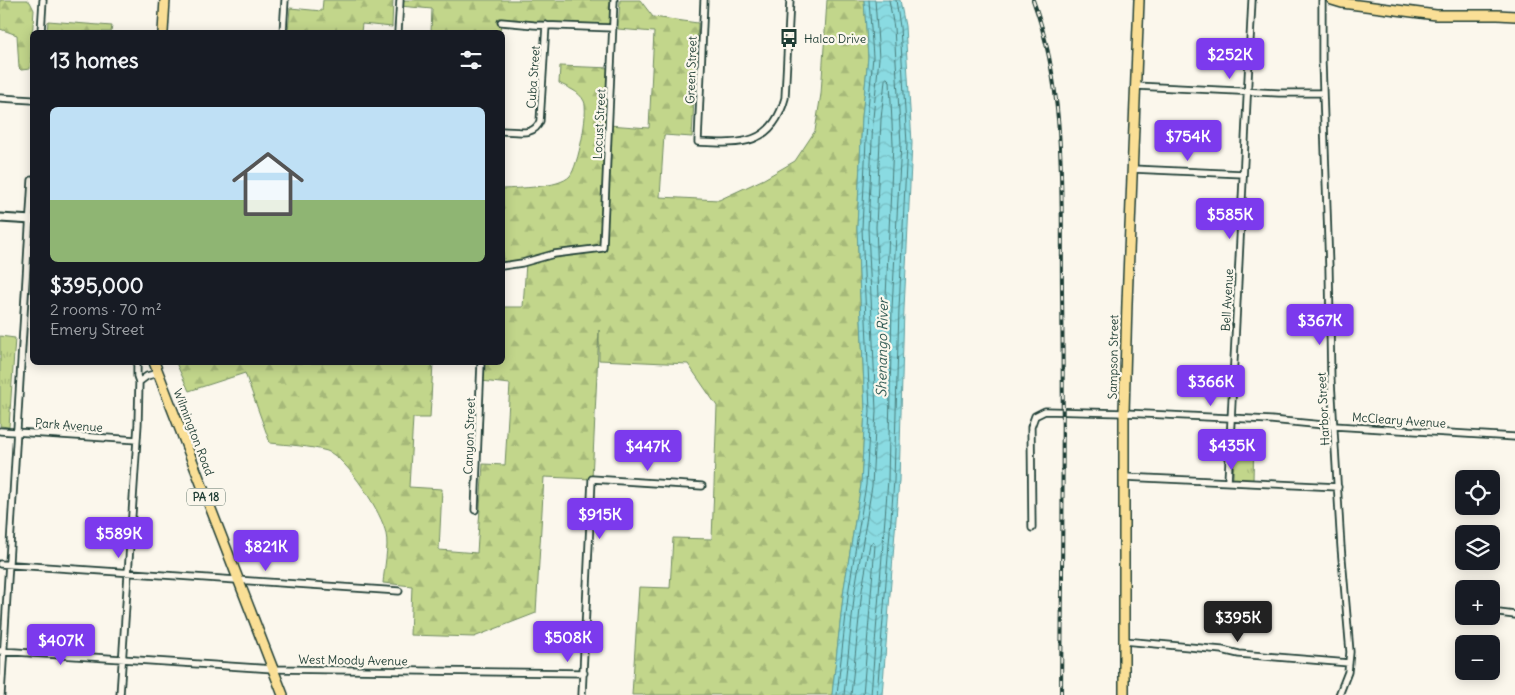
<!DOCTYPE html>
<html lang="en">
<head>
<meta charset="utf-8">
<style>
	:root { --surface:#171b24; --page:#242831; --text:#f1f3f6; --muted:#9ea1a6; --line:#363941; --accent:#7c3aed }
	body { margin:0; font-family:Delius,sans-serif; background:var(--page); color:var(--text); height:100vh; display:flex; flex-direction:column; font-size:19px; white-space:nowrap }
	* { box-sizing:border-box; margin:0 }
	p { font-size:16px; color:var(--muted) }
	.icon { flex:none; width:28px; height:28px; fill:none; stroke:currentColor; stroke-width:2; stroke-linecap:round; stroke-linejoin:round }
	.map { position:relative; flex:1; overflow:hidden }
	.details { position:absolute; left:30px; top:30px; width:475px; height:335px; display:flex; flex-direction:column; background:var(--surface); border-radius:8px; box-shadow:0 2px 12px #0003 }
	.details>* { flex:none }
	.buttons { position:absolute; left:1455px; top:470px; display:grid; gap:10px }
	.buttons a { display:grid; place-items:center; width:45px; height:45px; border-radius:8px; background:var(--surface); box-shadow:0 2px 12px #0003; font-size:25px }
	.price { position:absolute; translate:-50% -42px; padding:0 11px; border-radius:5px; background:var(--accent); color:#fff; font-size:16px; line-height:32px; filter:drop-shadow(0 1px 2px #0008) }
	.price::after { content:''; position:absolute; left:50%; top:30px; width:15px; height:11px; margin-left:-8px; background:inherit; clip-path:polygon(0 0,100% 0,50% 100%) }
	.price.active { background:#222; color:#fff }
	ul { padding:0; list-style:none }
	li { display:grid; align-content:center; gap:10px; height:265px; padding:0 20px }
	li+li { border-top:1px solid var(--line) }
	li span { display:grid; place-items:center; height:155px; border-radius:8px; color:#555 }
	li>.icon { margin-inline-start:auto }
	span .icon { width:90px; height:90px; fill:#fffc; stroke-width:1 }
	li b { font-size:21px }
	h2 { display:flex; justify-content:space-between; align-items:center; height:60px; padding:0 20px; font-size:21px }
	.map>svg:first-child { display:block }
	.forest { fill:url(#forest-firs); stroke:#708a60 }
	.park { fill:url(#park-tufts); stroke:#708a60 }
	.water { fill:url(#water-waves); stroke:#5f9c9c }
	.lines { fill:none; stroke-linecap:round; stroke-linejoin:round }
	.shore { stroke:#4a7c7a; stroke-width:1 }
	.minor-casing { stroke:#1f3d34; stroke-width:9 }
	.tertiary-casing { stroke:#1f3d34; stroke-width:11 }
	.primary-casing { stroke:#1f3d34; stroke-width:12 }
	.minor { stroke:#fbf7ec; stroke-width:5.5 }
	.tertiary { stroke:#fbf7ec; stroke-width:7 }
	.primary { stroke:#fadf96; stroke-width:9 }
	.rail-casing { stroke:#1f3d34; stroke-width:4 }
	.rail { stroke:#fbf7ec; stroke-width:2; stroke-dasharray:5.5; stroke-linecap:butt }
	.labels { text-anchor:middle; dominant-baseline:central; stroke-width:4.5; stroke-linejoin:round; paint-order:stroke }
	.shield { fill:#fbf7ec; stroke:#61756b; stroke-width:1 }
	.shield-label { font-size:11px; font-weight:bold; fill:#1f3d34 }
	.poi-label { font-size:12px; fill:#1f3d34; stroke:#fbf7ec; text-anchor:start }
	.street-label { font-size:12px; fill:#1f3d34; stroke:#fbf7ec }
	.water-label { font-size:14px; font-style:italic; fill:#345d57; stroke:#fbf7ec }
</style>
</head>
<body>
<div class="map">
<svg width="1515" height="695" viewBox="0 0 1515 695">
	<defs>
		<pattern id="forest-firs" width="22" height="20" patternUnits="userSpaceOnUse" patternTransform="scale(1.25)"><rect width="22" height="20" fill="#c2d68b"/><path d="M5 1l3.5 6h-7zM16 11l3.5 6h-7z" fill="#a6b979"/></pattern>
		<pattern id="park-tufts" width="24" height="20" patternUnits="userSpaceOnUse" patternTransform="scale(1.25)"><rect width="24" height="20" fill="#c2d68b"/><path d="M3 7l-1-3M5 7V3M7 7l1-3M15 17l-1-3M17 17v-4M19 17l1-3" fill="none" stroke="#a6b979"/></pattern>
		<pattern id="water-waves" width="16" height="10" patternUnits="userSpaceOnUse" patternTransform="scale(1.25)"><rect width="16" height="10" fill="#8adbe2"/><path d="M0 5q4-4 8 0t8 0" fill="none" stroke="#77bdc2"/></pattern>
	</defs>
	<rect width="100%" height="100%" fill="#fbf7ec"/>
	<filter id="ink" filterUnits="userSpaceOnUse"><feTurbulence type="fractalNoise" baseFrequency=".02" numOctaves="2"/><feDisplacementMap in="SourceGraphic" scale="10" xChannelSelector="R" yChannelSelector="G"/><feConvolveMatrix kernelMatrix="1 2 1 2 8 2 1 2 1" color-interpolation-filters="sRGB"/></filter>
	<g filter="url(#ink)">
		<!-- forest -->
		<path class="forest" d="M 0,0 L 27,0 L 30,2 L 34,10 L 30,69 L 21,70 L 19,68 L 17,35 L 0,29 Z
			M 323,0 L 393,0 L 392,27 L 362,24 L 361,32 L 288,32 L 290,8 L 322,11 Z
			M 400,0 L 615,0 L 613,28 L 501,22 L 500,32 L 431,32 L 432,9 L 400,6 Z
			M 620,0 L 640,0 L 653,17 L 698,23 L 692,137 L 664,135 L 660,197 L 719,200 L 764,179 L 795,161 L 815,131 L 821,94 L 827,0 L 864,0 L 868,57 L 862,117 L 857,228 L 865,410 L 861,485 L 844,588 L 832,695 L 632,695 L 639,587 L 670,588 L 673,538 L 712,539 L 717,406 L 688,364 L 599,360 L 599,330 L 592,479 L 544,477 L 536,613 L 474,637 L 410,635 L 412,586 L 383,583 C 384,570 389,546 386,534 C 383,514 347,458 327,451 C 310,446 289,445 270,443 L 245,373 L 189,391 L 176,363 L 433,363 L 430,418 L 413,418 L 409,487 L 442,489 L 439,550 L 477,553 L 483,464 L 505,465 L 510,384 L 481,381 L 481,363 L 502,362 L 503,307 L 523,307 L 526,263 L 503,266 L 503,189 C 518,188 559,188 570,176 C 578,166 589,112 584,101 C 579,91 568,88 559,83 L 560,66 L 612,68 L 609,125 L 649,128 L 654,32 L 618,29 Z
			M 48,21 L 112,26 L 111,32 L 47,32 Z"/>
		<!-- park -->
		<path class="park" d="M 0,336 L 15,338 L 9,427 L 0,426 Z
			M 1235,439 L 1254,439 L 1253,480 L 1233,479 Z"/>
		<!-- water -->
		<path class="water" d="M 864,0 L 900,0 L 905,26 L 912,143 L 904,309 L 899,481 L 882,695 L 832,695 L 844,588 L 861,485 L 865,410 L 857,228 L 862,117 L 868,57 Z"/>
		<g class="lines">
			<!-- shore -->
			<path class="shore" d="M 887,78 L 890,81 L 893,144 L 885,319 L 882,322 L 880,320 L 876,227 L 881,119 L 885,80 Z
				M 837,695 L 849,588 L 866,485 L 870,411 L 862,228 L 867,118 L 873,57 L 869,0
				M 844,695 L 855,589 L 872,486 L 876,411 L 868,228 L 873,118 L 879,58 L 875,0
				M 851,695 L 862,590 L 870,544 L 873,542 L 875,545 L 863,695
				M 871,695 L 888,480 L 892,308 L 901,144 L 894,28 L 889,0
				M 877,695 L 894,481 L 899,309 L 907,144 L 900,27 L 896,0"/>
			<!-- minor casing -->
			<g class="minor-casing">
				<path id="minor" d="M 704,0 L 698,142 C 739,144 772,147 785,98 L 790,0
					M 1322,0 L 1322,61 L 1329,268 L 1331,381 L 1341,547 L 1350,652 L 1348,672 L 1339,695
					M 501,22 L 534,25 L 613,28
					M 41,32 L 43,0
					M 283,32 L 285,0
					M 398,32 L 400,0
					M 1136,86 L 1279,93 L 1323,93
					M 0,98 L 32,100
					M 502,131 C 517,131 534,137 540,121 L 546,25
					M 1132,169 L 1243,174
					M 502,266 L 522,263 L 554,254 L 603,248 L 614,0
					M 139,382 L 147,376 L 158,373
					M 0,431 L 137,440
					M 1124,477 L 1338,487
					M 1228,481 L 1252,0
					M 475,510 L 481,362
					M 1032,528 L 1031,427 L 1035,416 L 1045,411 L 1124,413 L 1271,420 L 1334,426 L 1515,437
					M 0,564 L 399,591
					M 1491,612 L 1515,615
					M 1124,641 L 1222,650 L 1239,654 L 1349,663
					M 0,651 L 273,669 L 584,673
					M 1,695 L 32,180
					M 120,695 L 138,424 L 139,382 L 137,376 L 137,362
					M 582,695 L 592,479 L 702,486"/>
			</g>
			<!-- tertiary casing -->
			<g class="tertiary-casing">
				<path id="tertiary" d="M 0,218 L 32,220"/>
			</g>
			<!-- primary casing -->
			<g class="primary-casing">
				<path id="primary" d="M 1332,0 L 1342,3 L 1436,15 L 1498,15 L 1515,16
					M 163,32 L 165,0
					M 154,362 L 283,695
					M 1124,695 L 1124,413 L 1127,303 L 1139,0"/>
			</g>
			<!-- minor -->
			<use href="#minor" class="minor"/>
			<!-- tertiary -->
			<use href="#tertiary" class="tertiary"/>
			<!-- primary -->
			<use href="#primary" class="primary"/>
			<!-- rail casing -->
			<g class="rail-casing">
				<path id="rail" d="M 1033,0 C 1067,93 1061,193 1062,291 C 1064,426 1062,560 1061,695"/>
			</g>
			<!-- rail -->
			<use href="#rail" class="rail"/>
		</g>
	</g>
	<!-- icons -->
	<defs>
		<g id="bus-bare" transform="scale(1.5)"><path d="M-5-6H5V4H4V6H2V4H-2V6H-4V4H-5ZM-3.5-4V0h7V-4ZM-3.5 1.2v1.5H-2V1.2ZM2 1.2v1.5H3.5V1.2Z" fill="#1f3d34" stroke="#fbf7ec" stroke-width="2.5" paint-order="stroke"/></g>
	</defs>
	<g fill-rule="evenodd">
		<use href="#bus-bare" x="789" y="38"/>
	</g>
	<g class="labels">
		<!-- shield labels -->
		<rect class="shield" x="187" y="488.5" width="38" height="17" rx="4"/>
		<g class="shield-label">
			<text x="206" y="497">PA 18</text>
		</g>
		<!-- poi labels -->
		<g class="poi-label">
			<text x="804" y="38">Halco Drive</text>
		</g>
		<!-- street labels -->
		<g class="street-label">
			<text transform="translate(691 70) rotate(-88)">Green Street</text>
			<text transform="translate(533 77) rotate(-86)">Cuba Street</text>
			<text transform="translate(599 124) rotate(-87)">Locust Street</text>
			<text transform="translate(1227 300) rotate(-87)">Bell Avenue</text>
			<text transform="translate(1113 357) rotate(-89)">Sampson Street</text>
			<text transform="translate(1323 409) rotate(-93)">Harbor Street</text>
			<text transform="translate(1399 420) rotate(4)">McCleary Avenue</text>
			<text transform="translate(69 425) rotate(4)">Park Avenue</text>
			<text transform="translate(194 432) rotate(69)">Wilmington Road</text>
			<text transform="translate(469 436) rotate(-88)">Canyon Street</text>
			<text transform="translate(353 660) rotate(1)">West Moody Avenue</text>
		</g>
		<!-- water labels -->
		<g class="water-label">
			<text transform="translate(882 348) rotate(-89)">Shenango River</text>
		</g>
	</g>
</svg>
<div class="buttons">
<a><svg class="icon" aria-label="locate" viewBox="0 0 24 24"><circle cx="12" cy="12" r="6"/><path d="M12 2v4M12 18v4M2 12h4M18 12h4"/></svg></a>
<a><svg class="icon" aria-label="layers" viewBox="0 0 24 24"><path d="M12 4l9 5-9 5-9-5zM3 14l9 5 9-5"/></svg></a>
<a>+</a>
<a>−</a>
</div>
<b class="price" style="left:1230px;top:80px">$252K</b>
<b class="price" style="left:1188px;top:162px">$754K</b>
<b class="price" style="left:1230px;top:240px">$585K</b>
<b class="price" style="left:1320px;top:346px">$367K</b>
<b class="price" style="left:1211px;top:407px">$366K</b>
<b class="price" style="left:1232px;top:471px">$435K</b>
<b class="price" style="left:648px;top:472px">$447K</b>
<b class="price" style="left:600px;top:540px">$915K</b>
<b class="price" style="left:119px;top:559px">$589K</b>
<b class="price" style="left:266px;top:572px">$821K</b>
<b class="price active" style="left:1238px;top:643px">$395K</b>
<b class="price" style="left:568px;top:663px">$508K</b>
<b class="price" style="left:61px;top:666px">$407K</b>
<section class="details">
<h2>13 homes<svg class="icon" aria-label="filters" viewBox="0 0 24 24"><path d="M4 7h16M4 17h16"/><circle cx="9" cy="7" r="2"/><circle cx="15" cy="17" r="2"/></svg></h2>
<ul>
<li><span style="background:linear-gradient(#bfe0f5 60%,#8fb573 0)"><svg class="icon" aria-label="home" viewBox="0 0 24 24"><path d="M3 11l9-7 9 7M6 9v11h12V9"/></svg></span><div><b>$395,000</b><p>2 rooms · 70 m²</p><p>Emery Street</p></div></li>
</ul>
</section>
</div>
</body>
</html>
